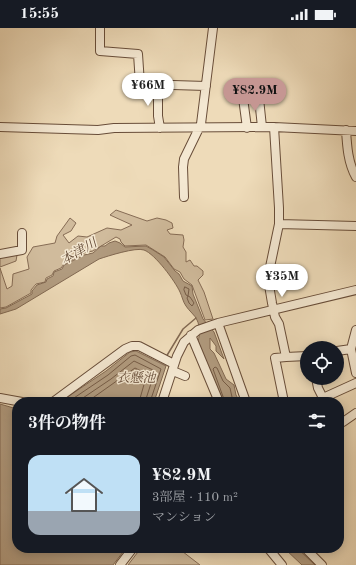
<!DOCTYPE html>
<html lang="ja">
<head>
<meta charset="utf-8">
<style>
	:root { --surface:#171b24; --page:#20242c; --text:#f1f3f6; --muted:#9ea1a6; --line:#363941; --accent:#c59692 }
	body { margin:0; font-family:"Old Standard TT","Noto Serif JP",serif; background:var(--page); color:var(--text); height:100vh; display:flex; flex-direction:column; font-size:15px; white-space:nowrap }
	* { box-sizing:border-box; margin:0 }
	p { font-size:13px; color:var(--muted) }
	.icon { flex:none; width:22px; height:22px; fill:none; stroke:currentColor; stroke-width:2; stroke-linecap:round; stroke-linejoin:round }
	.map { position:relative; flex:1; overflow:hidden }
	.panel { position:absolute; left:12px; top:369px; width:332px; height:156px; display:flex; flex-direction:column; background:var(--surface); border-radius:16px; box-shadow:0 2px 10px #0003 }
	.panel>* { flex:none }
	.fabs { position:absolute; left:300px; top:313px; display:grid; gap:8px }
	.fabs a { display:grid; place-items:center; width:44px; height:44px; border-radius:50%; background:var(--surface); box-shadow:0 2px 10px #0003; font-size:20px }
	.price { position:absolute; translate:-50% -34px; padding:0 9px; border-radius:14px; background:#fff; color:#222; font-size:13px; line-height:26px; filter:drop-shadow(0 1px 2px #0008) }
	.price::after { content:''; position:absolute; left:50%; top:24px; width:12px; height:9px; margin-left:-6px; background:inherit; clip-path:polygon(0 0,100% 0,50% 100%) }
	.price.on { background:var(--accent); color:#111 }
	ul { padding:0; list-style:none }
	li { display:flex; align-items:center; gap:12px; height:100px; padding:0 16px }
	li+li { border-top:1px solid var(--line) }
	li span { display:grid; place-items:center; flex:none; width:112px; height:80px; border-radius:12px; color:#555 }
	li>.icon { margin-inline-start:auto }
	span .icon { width:48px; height:48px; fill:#fffc; stroke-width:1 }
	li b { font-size:17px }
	h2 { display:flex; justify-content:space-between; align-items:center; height:48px; padding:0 16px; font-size:17px }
	.status { display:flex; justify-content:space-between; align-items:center; height:28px; padding:0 20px; background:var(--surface); direction:ltr }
	.status svg { height:11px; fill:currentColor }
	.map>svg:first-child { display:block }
	.green { fill:#d0bb9c; stroke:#866c55 }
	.water { fill:#b19b7f; stroke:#826952 }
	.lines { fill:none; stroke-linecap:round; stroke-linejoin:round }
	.shore { stroke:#765c46; stroke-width:1 }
	.stream { stroke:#826952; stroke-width:1.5 }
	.minor-casing { stroke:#684d39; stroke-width:10 }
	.minor { stroke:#f4e8d2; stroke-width:8 }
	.labels { text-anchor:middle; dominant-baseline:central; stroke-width:3; stroke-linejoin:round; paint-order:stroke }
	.water-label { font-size:13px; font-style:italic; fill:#644a36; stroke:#f4e8d2 }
</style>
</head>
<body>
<div class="status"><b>15:55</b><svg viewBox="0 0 49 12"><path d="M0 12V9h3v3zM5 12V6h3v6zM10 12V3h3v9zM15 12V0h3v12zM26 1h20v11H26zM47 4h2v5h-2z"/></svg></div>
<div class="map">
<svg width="356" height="537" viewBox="0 0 356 537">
	<rect width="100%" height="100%" fill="#eedbb9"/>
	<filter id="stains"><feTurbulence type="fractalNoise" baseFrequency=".005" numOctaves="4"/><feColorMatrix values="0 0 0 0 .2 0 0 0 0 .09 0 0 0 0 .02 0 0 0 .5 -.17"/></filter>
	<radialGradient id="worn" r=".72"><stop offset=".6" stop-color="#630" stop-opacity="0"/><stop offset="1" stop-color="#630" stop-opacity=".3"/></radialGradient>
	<!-- green -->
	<path class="green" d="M 116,182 L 147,193 L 157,190 L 166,192 L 172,195 L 173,200 L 167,202 L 170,206 L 183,207 L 184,212 L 183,219 L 186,224 L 186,234 L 190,232 L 194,238 L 197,238 L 203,243 L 203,247 L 198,252 L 204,264 L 213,291 L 205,292 L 192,257 L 184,251 L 180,244 L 174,241 L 165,229 L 146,217 L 125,218 L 121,214 L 120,211 L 116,209 L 93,223 L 84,225 L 64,236 L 61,240 L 54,243 L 52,247 L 46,250 L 45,254 L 36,256 L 31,262 L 31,265 L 6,279 L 0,280 L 0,240 L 7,261 L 12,258 L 13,246 L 29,241 L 27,229 L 33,219 L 55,215 L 57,208 L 70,190 L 76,195 L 71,203 L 63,207 L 69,215 L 78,208 L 87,209 L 107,200 L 121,202 L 132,197 L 110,187 Z
		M 17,227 L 16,233 L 0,239 L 0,229 Z
		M 141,520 L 178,520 L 200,537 L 128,537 Z"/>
	<!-- water -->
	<path class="water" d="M 115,213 L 120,215 L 125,219 L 146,218 L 153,222 L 164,229 L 175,243 L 179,246 L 183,253 L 192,258 L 193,266 L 203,291 L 214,304 L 224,331 L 216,323 L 216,318 L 210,310 L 210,321 L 214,325 L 226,351 L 234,357 L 236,367 L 240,374 L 222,374 L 198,313 C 200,307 200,298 197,292 C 195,287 189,283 186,278 C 183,274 182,268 180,264 C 175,253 155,226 144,222 C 136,219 108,228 99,231 L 16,281 L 0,286 L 0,281 L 6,280 L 32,266 L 32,263 L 37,257 L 46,254 L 47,251 L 53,248 L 54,244 L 62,241 L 64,237 L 84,227 L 93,225 L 101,218 L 105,218 L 109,215 Z
		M 136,323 L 166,338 L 154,374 L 60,374 L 106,343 L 130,324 Z
		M 0,376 L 17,381 L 17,520 L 126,520 L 113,537 L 0,537 Z
		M 284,520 L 297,520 L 315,537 L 302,537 Z"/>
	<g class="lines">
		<!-- shore -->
		<path class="shore" d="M 185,259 L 189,261 L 188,268 L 190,269 L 194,275 L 192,278 L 189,275 L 187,270 L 188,268 L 186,267 L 184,262 Z
			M 68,374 L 108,347 L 131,328 L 135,327 L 161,341 L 150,374
			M 77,374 L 111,351 L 134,333 L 155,343 L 145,374
			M 87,374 L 135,340 L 147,346 L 139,374
			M 225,374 L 213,341 L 215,339 L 217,340 L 223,353 L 230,360 L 232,369 L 235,374"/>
		<!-- stream -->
		<path class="stream" d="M 166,329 L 183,301 L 196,290"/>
		<!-- minor casing -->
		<g class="minor-casing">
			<path id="minor" d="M 100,0 L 100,23 L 138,26 L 140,56 L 206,58
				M 158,57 L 158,88 L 160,100
				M 258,61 L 262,99
				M 243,70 L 247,100
				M 0,99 L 98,102 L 114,100 L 274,99 L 356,103
				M 274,99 L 279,180 L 279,196 L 270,239 L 269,257 L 272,275 L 275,289 L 279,296 L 286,329 L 307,328
				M 346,102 C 347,118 348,135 356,149
				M 184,169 L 183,139 L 184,131 L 201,96 L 213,0
				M 279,196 L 356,198
				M 0,226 L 22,222 L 22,205
				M 218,295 L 246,374
				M 356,302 L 351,321 L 356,345
				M 191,307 L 219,374
				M 337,323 L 351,321
				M 173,343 L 185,348
				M 316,350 L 318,360 L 323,370
				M 0,370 L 22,374
				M 53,374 L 125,321 L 132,318 L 139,318 L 174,336
				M 162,374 L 177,328 L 184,314 L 198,302 L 218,295 L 356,262
				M 284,374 L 275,330 L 286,329
				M 322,374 L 323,370 L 356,355
				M 343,394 L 356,385
				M 268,520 L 282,537
				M 305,520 L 322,537
				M 120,537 L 133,520"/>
		</g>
		<!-- minor -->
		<use href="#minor" class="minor"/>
	</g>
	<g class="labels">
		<!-- water labels -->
		<g class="water-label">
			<text transform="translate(79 224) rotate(-30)">本津川</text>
			<text x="136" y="350">衣懸池</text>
		</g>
	</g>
	<rect width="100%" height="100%" filter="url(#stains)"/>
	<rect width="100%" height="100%" fill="url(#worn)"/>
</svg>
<div class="fabs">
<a><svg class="icon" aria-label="locate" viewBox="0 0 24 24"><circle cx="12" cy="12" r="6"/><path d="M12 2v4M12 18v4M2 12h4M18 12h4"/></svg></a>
</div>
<b class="price" style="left:148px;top:79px">¥66M</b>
<b class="price on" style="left:255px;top:84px">¥82.9M</b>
<b class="price" style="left:282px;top:270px">¥35M</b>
<section class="panel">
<h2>3件の物件<svg class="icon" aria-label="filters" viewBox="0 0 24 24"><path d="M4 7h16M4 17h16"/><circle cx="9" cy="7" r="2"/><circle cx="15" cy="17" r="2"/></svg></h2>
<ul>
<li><span style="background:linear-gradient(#bfe0f5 70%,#9aa5b1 0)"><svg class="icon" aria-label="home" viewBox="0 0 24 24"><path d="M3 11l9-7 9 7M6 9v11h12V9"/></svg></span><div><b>¥82.9M</b><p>3部屋 · 110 m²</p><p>マンション</p></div></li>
</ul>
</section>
</div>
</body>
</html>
